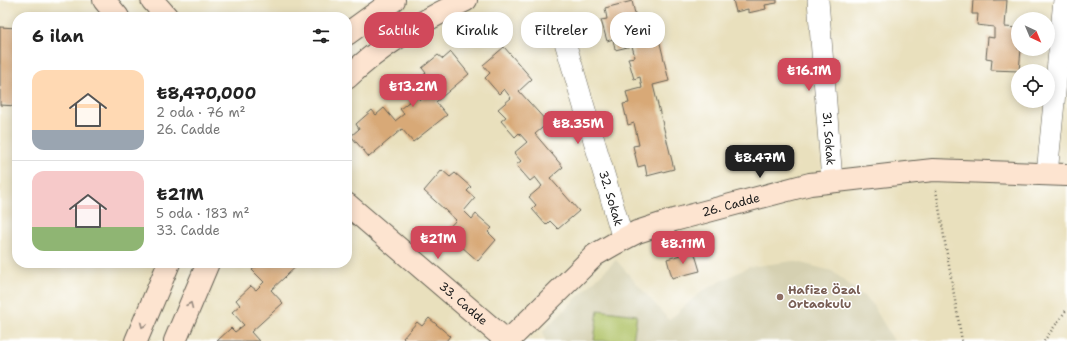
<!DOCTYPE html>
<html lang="tr">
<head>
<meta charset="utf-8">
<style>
	:root { --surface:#fff; --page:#f2f2f2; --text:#222; --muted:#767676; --line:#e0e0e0; --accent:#d1495b }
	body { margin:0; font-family:"Shantell Sans",sans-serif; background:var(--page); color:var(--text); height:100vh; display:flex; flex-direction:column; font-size:15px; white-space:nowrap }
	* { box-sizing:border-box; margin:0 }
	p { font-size:13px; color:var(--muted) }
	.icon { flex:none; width:22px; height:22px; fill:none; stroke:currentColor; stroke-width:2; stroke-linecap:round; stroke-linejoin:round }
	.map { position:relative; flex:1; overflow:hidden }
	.sheet { position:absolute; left:12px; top:12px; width:340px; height:256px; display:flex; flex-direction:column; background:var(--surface); border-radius:16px; box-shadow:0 2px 10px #0003 }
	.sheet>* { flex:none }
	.hud { position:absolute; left:364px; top:12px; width:380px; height:36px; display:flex; gap:8px }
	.needle { width:26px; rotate:136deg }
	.buttons { position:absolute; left:1011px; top:12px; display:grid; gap:8px }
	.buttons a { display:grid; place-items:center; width:44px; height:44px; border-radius:50%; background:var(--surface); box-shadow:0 2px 10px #0003; font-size:20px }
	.price { position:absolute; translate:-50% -34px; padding:0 9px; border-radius:8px; background:var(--accent); color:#fff; font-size:13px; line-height:26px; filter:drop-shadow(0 1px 2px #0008) }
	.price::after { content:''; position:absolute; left:50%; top:24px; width:12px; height:9px; margin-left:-6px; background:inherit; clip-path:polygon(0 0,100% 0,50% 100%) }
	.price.on { background:#222; color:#fff }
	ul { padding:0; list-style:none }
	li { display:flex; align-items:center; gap:12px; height:100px; padding:0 20px }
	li+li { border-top:1px solid var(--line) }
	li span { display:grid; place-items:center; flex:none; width:112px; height:80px; border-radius:12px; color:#555 }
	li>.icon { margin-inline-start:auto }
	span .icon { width:48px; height:48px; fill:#fffc; stroke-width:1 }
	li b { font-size:17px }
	h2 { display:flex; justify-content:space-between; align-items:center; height:48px; padding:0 20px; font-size:17px }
	.tag { padding:0 14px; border-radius:16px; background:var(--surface); box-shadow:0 2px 10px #0003; font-size:14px; line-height:36px }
	.tag.on { background:var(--accent); color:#fff }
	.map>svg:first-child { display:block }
	.built { fill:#d5d0b1 }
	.green { fill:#b0c367; stroke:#667042 }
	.building { fill:#d8a977 }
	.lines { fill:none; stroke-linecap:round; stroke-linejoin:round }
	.street-casing { stroke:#646154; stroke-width:22 }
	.secondary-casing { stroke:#646154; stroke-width:24 }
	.path { stroke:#646154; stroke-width:2.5; stroke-dasharray:1 3; stroke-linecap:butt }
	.street { stroke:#fff; stroke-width:21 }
	.secondary { stroke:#fde4d0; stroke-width:22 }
	.oneway { stroke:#988a7f }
	.education-dot { fill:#8d6e63; stroke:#fff; stroke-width:1.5 }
	.labels { text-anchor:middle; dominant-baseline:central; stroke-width:3; stroke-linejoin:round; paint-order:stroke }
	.street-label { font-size:12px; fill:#1c1c1c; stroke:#fff }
	.education-label { font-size:12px; font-weight:bold; fill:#785e54; stroke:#fff; text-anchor:start }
</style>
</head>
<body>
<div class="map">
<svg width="1067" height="341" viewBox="0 0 1067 341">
	<rect width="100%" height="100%" fill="#fff"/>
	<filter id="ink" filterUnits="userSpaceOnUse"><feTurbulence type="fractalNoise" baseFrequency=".025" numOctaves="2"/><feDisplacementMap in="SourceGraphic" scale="8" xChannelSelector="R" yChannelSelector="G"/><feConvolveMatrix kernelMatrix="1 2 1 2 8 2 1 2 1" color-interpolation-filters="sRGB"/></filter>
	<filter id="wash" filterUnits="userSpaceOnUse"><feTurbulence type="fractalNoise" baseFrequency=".012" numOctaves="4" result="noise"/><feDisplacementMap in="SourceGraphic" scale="16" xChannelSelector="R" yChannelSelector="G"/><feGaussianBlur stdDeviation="0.9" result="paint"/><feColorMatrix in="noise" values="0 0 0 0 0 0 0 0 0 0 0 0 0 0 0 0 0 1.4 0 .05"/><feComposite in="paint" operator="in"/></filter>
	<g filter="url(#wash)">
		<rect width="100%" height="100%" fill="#e9e0bd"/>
		<!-- built -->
		<path class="built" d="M 616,260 L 669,320 L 702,291 L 749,267 L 793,261 L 832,271 L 871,302 L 894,341 L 545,341 L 543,331 Z"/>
		<!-- green -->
		<path class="green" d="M 598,310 L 637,315 L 633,341 L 594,341 Z"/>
		<g id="blocks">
			<!-- building -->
			<path class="building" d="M 733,0 L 777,0 L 777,3 L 765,5 L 766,9 L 748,13 L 748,9 L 736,12 Z
				M 973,0 L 1007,0 L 1005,27 L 1018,28 L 1018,49 L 1021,49 L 1019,71 L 991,70 L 992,59 L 986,58 L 988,37 L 994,38 L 994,27 L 977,25 L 978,14 L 972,14 Z
				M 632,1 L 642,43 L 659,39 L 669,81 L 653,85 L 674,169 L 647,176 L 645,165 L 638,167 L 633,146 L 639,145 L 634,123 L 628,125 L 623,104 L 629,103 L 626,92 L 642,88 L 640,77 L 634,79 L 628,58 L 635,57 L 632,46 L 615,50 L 613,39 L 607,41 L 601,20 L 607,19 L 605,8 Z
				M 0,27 L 17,28 L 17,106 L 0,105 Z
				M 504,47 L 532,79 L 519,91 L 548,123 L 535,134 L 563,167 L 550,178 L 579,211 L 558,229 L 550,221 L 546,225 L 532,209 L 536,205 L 529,197 L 542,186 L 535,177 L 530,181 L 516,165 L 521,161 L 514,153 L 527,142 L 519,133 L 515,137 L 501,121 L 506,117 L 498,109 L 511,98 L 504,89 L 499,94 L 485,78 L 490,73 L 483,65 Z
				M 451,52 L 469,74 L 436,102 L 447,115 L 413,142 L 402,129 L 369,157 L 351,136 L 359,129 L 356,124 L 372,110 L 376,115 L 384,108 L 395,121 L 404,114 L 400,109 L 416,96 L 420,100 L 429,93 L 418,80 L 426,73 L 422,68 L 438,55 L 443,59 Z
				M 442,170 L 450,177 L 455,173 L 471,187 L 467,191 L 475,198 L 464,211 L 472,219 L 476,214 L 492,228 L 488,232 L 496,240 L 478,261 L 445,232 L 456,220 L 424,191 Z
				M 694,251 L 700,271 L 672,278 L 667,259 Z
				M 260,263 L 300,263 L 271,290 L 283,303 L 251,332 L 259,341 L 217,341 L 231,328 L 235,332 L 244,325 L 232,312 L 240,305 L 236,300 L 251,286 L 256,290 L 264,282 L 252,270 Z
				M 429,318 L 450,336 L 446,341 L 406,341 L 403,338 L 417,322 L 422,326 Z"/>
		</g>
	</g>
	<g filter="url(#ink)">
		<use href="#blocks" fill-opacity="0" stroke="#646154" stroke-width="1"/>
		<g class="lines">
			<!-- street casing -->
			<g class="street-casing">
				<g id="street">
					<path id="s1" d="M 818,0 L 832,181"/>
					<path id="s2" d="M 565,42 L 623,239"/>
					<path d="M 1047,174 L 1064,0"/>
				</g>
			</g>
			<!-- secondary casing -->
			<g class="secondary-casing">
				<g id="secondary">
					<path d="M 104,0 L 118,17"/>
					<path d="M 152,0 L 167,17"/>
					<path d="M 347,34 L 394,0"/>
					<path d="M 347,78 C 382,44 423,20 466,0"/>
					<path id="s3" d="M 347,204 L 507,341"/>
					<path d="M 136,341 L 169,263"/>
					<path d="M 175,341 L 208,263"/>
					<path id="s4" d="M 508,341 L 595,255 L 614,244 L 637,232 L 674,220 L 810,184 L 933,170 L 1067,175"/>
				</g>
			</g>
			<!-- path -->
			<path class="path" d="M 936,190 L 962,341
				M 1044,341 L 1067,309"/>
			<!-- street -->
			<use href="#street" class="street"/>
			<!-- secondary -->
			<use href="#secondary" class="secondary"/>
		</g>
		<!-- one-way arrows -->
		<defs><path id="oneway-chevron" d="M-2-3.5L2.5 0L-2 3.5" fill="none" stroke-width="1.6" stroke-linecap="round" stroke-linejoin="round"/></defs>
		<g class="oneway">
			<use href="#oneway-chevron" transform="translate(190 305) rotate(-67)"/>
			<use href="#oneway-chevron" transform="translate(143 325) rotate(113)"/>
		</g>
	</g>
	<!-- markers -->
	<circle class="education-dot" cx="780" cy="297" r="4"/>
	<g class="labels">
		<!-- street labels -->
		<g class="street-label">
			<text stroke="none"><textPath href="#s1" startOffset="139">31. Sokak</textPath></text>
			<text stroke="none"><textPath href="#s2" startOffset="163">32. Sokak</textPath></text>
			<text stroke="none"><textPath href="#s4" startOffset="268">26. Cadde</textPath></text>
			<text stroke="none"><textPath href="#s3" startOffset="153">33. Cadde</textPath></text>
		</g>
		<!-- education labels -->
		<g class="education-label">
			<text x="788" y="290">Hafize Özal<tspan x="788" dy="14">Ortaokulu</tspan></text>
		</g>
	</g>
</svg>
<div class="buttons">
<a><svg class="needle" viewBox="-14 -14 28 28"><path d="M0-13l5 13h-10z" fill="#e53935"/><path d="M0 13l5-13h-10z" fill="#767676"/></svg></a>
<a><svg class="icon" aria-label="locate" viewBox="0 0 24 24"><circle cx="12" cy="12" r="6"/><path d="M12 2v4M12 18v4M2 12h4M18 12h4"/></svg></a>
</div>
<b class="price" style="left:809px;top:92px">₺16.1M</b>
<b class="price" style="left:413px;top:108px">₺13.2M</b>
<b class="price" style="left:578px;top:145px">₺8.35M</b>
<b class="price on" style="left:760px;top:179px">₺8.47M</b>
<b class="price" style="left:438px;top:260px">₺21M</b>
<b class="price" style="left:683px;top:265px">₺8.11M</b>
<div class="hud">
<a class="tag on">Satılık</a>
<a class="tag">Kiralık</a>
<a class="tag">Filtreler</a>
<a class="tag">Yeni</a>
</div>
<section class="sheet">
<h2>6 ilan<svg class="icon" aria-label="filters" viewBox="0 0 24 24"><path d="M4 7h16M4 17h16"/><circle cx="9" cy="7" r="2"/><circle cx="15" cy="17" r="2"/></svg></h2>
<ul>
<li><span style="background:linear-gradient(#ffd9b3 75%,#9aa5b1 0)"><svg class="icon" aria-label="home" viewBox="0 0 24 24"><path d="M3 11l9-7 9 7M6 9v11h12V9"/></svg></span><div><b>₺8,470,000</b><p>2 oda · 76 m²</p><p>26. Cadde</p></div></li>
<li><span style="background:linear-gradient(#f6c9c9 70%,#8fb573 0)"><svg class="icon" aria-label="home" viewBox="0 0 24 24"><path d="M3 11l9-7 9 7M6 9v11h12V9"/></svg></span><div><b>₺21M</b><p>5 oda · 183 m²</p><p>33. Cadde</p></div></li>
</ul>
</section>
</div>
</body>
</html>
